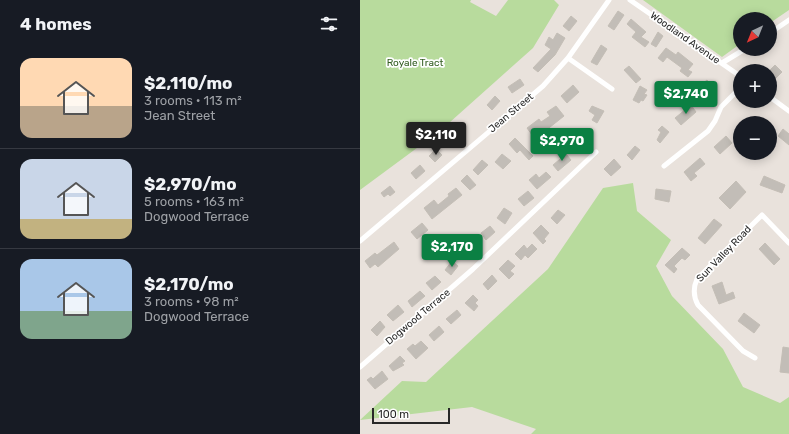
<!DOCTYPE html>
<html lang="en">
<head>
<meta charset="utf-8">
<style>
	:root { --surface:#171b24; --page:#242831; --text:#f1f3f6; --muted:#9ea1a6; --line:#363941; --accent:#0b8043 }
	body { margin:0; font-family:Rubik,sans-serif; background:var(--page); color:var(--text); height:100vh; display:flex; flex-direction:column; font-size:15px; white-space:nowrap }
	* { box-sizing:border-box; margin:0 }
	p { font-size:13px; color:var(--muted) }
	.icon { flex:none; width:22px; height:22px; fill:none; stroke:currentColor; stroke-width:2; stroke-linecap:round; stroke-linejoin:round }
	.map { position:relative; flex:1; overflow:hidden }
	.details { display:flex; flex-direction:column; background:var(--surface); width:360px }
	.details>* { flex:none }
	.needle { width:26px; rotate:223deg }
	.controls { position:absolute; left:373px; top:12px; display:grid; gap:8px }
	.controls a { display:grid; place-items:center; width:44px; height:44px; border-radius:50%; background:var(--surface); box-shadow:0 2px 10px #0003; font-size:20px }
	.scale { position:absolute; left:12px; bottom:10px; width:78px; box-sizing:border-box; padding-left:4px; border:2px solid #282828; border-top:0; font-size:11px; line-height:14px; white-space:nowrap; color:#282828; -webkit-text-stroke:3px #fff; paint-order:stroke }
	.price { position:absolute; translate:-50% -34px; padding:0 9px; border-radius:4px; background:var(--accent); color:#fff; font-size:13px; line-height:26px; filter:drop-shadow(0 1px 2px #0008) }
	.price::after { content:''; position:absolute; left:50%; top:24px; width:12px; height:9px; margin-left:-6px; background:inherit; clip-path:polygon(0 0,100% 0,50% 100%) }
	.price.on { background:#222; color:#fff }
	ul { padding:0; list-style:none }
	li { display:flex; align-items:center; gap:12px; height:100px; padding:0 20px }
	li+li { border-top:1px solid var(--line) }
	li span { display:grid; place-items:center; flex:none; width:112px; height:80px; border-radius:12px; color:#555 }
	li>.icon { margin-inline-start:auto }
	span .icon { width:48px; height:48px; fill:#fffc; stroke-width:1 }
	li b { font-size:17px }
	h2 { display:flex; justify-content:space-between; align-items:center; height:48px; padding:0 20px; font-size:17px }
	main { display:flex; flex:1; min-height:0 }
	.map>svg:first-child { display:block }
	.green { fill:#b8db9d }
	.building { fill:#c2bdb7; stroke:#c4beb6 }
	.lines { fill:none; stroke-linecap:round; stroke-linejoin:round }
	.minor { stroke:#fff; stroke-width:5 }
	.labels { text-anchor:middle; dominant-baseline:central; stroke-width:3.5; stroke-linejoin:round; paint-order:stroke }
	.street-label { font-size:10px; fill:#282828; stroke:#fff }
	.park-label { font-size:10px; fill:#335d21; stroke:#fff }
</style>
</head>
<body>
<main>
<section class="details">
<h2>4 homes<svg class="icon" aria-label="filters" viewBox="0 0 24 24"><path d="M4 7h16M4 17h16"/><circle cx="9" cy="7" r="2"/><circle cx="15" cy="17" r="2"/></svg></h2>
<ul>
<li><span style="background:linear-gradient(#ffd9b3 60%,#b9a48a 0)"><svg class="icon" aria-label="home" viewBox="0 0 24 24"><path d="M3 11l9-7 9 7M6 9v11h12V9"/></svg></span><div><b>$2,110/mo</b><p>3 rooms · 113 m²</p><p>Jean Street</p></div></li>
<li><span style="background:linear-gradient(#c9d6e8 75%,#c2b280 0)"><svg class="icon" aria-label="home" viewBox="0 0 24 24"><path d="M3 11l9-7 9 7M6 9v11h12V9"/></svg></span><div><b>$2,970/mo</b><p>5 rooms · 163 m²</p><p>Dogwood Terrace</p></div></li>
<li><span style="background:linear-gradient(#a9c7e8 65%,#7fa58c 0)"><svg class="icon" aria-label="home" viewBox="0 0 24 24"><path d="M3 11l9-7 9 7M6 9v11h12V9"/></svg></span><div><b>$2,170/mo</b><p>3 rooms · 98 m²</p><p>Dogwood Terrace</p></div></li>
</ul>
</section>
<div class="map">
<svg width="429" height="434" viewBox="0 0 429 434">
	<rect width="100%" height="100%" fill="#e9e2dc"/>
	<!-- green -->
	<path class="green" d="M 0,0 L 111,0 L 110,2 L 136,16 L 148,0 L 194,0 L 199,5 L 173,48 L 80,131 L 0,190 Z
		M 283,0 L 429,0 L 429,10 L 410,23 L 410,19 L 380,19 L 380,44 L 362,57 Z
		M 273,183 L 277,211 L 311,240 L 296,266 L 312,296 L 363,349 L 383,387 L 420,403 L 429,397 L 429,434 L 171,434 L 176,429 L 112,407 L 0,420 L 42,381 L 66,382 L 188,269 L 243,188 Z"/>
	<!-- building -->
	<path class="building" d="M 258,11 L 264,15 L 254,30 L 248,26 Z
		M 211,16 L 217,21 L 209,31 L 203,26 Z
		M 271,19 L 286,32 L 281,37 L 289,42 L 285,47 L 272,37 L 276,32 L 267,24 Z
		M 298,32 L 303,36 L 296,47 L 291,44 Z
		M 197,33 L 205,38 L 195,55 L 178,72 L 173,68 L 191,49 L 185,45 L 189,37 L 193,40 Z
		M 241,45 L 247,49 L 237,65 L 231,62 Z
		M 306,48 L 316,55 L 318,52 L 333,64 L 328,70 L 332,72 L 328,77 L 320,71 L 322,68 L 307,57 L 303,62 L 298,58 Z
		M 415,65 L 422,72 L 414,80 L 410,75 L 410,70 Z
		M 269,66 L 281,79 L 276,83 L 264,70 Z
		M 160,79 L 164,85 L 152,93 L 148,87 Z
		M 347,80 L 353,87 L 337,100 L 331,93 Z
		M 213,85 L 219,92 L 207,103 L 201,96 Z
		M 280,86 L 287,90 L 284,94 L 287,95 L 283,101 L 281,100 L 279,103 L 273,100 Z
		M 135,96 L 140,101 L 132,110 L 127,105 Z
		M 331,105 L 336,112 L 321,125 L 315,118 Z
		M 196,106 L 204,116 L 175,139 L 167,128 L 179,119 L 181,122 L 190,116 L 187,112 Z
		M 232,106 L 244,111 L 237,123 L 232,120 L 235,115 L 229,111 Z
		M 302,126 L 309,132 L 300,143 L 297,140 L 301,132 L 298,130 Z
		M 423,129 L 429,134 L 429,145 L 418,136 Z
		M 221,134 L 227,141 L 216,151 L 210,144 Z
		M 366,136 L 372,143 L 360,154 L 354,147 Z
		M 155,138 L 173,156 L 169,160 L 160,150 L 157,153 L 149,144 Z
		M 275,146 L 280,150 L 272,160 L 267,155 Z
		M 76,149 L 82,155 L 75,162 L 69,156 Z
		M 142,154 L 151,161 L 143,169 L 135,162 Z
		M 206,154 L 211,160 L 198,171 L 193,165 Z
		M 340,158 L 345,164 L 334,173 L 337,176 L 331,181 L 324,172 Z
		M 254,159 L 261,167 L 251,176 L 244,169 Z
		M 122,160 L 128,165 L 118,175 L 113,170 Z
		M 60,165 L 65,171 L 56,179 L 51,173 Z
		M 186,172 L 191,177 L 177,189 L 169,180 L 176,174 L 179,178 Z
		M 107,175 L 116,185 L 110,190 L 101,181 Z
		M 404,176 L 425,185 L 422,193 L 400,185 Z
		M 376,181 L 386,192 L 370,209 L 359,198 Z
		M 30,186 L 35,192 L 30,196 L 28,194 L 24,197 L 21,193 Z
		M 96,188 L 102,195 L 72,219 L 64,208 L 74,200 L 78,205 L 89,196 L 88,194 Z
		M 296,189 L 311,191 L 309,202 L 295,199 Z
		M 168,191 L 174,198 L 164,206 L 158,199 Z
		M 144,208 L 152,213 L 145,224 L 137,218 Z
		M 198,210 L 205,215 L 197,224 L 191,218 Z
		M 354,219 L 362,225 L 345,244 L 338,238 Z
		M 62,223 L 68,230 L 57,239 L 51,232 Z
		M 181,225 L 189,233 L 184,239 L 186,241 L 183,244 L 173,233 Z
		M 130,226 L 135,232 L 126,240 L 121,233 Z
		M 34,242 L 39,249 L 18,267 L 15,264 L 10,268 L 5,261 L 15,253 L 17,255 Z
		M 112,243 L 118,250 L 109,257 L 106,254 L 109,251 L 107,247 Z
		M 405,243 L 420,259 L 414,265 L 399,249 Z
		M 172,244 L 177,249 L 168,258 L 165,255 L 161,260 L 155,254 L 164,245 L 167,249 Z
		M 322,248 L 330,255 L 325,260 L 322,258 L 314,266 L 317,269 L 314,273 L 305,265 Z
		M 148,260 L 155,266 L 150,271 L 154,274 L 149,279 L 139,269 Z
		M 92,261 L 98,266 L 91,275 L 85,270 Z
		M 132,275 L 137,281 L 128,290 L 123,284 Z
		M 75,276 L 81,282 L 72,290 L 66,283 Z
		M 362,282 L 366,295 L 373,292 L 375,298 L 359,304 L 352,286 Z
		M 60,291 L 65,296 L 52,307 L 48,301 Z
		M 113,295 L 118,300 L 115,303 L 118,306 L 114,311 L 105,303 Z
		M 38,305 L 44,312 L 33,321 L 27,315 Z
		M 97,310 L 101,315 L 91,324 L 86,319 Z
		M 384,313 L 400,325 L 394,333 L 378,321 Z
		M 20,321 L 25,327 L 17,336 L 11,330 Z
		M 79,326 L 84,332 L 74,341 L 69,335 Z
		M 61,341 L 68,348 L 56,359 L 47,349 L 53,344 L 55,346 Z
		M 423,347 L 429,348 L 429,373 L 420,372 Z
		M 40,356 L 45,361 L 42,363 L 44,365 L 33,371 L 29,366 Z
		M 22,371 L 28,379 L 15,389 L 7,380 L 11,377 L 13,379 Z"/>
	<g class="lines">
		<!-- minor -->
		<path class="minor" d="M 270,0 L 380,76
			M 410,33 L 429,20
			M 208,58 L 252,89
			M 362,63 L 385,49
			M 410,97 L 429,111
			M 304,166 L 348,131 L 355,121 L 361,107 L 380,88
			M 0,241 L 183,86 L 208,58 L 249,0
			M 395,358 L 383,351 L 338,305 C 333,296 333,288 337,279 L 402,215 L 429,243
			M 0,367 L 113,269 L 236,152"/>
	</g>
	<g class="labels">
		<!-- street labels -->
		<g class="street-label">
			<text transform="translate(325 38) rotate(35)">Woodland Avenue</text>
			<text transform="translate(151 113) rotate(-40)">Jean Street</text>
			<text transform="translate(364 254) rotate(-46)">Sun Valley Road</text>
			<text transform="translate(58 317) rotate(-40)">Dogwood Terrace</text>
		</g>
		<!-- park labels -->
		<g class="park-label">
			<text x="55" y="63">Royale Tract</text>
		</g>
	</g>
</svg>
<div class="controls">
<a><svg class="needle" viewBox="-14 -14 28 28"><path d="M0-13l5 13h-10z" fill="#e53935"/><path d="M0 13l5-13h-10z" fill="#9ea1a6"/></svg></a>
<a>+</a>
<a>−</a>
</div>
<div class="scale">100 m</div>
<b class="price" style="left:326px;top:115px">$2,740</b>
<b class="price on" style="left:76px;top:156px">$2,110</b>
<b class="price" style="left:202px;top:162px">$2,970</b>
<b class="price" style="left:92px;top:268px">$2,170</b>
</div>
</main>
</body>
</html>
